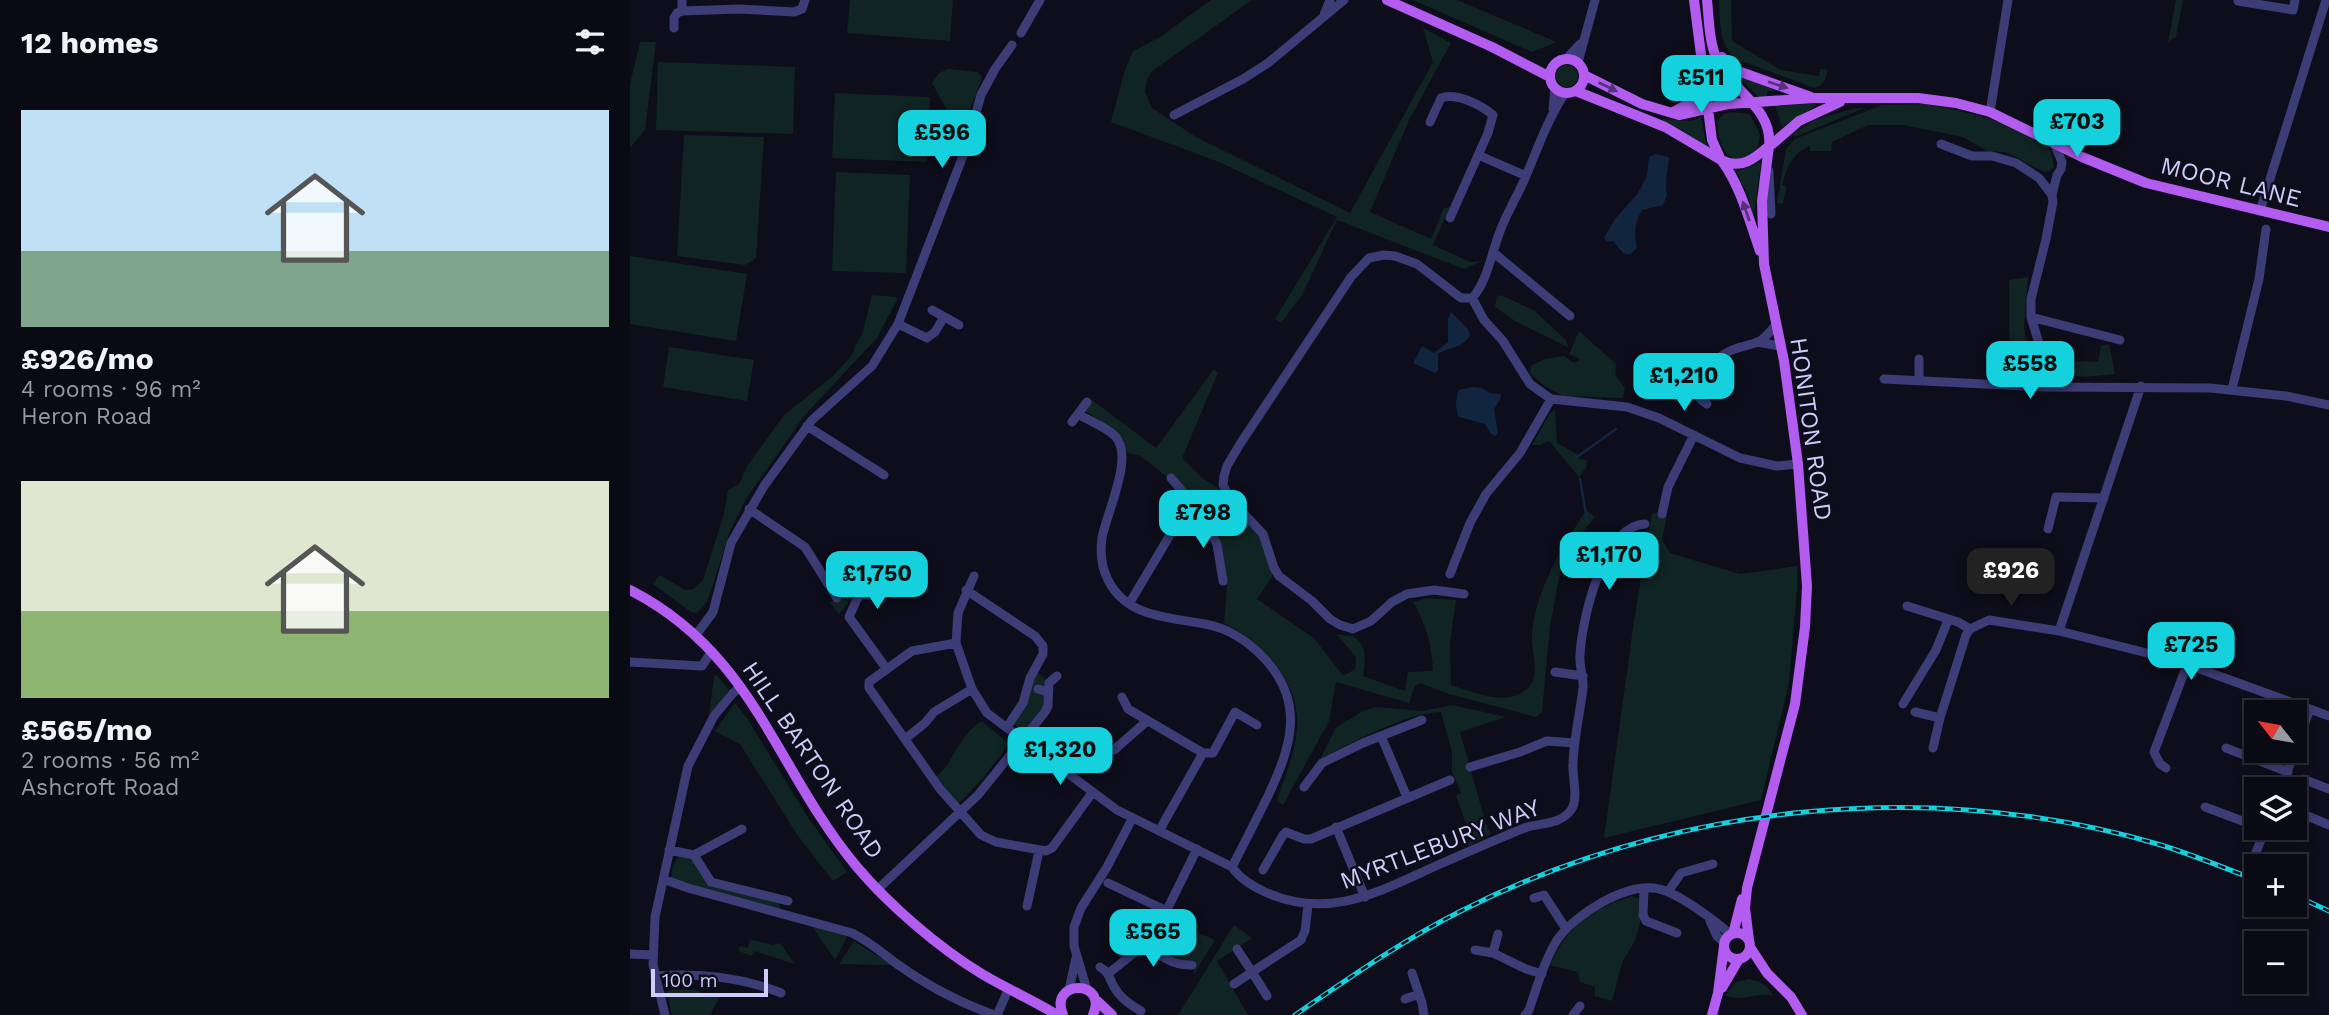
<!DOCTYPE html>
<html lang="en">
<head>
<meta charset="utf-8">
<style>
	:root { --surface:#0a0a14; --page:#181822; --text:#f1f3f6; --muted:#999aa0; --line:#2a2b34; --accent:#15d0dd }
	body { margin:0; font-family:"Work Sans",sans-serif; background:var(--page); color:var(--text); height:100vh; display:flex; flex-direction:column; font-size:26px; white-space:nowrap }
	* { box-sizing:border-box; margin:0 }
	p { font-size:23px; color:var(--muted) }
	.icon { flex:none; width:38px; height:38px; fill:none; stroke:currentColor; stroke-width:2; stroke-linecap:round; stroke-linejoin:round }
	.map { position:relative; flex:1; overflow:hidden }
	.side { display:flex; flex-direction:column; background:var(--surface); width:630px }
	.side>* { flex:none }
	.needle { width:46px; rotate:301deg }
	.fabs { position:absolute; left:1614px; top:700px; display:grid; gap:14px }
	.fabs a { display:grid; place-items:center; width:63px; height:63px; border-radius:0px; background:var(--surface); box-shadow:0 4px 10px #0003,0 0 0 2px var(--line); font-size:35px }
	.scale { position:absolute; left:21px; bottom:18px; width:117px; box-sizing:border-box; padding-left:7px; border:4px solid #cfcbfa; border-top:0; font-size:19px; line-height:24px; white-space:nowrap; color:#cfcbfa; -webkit-text-stroke:5px #0e0d1b; paint-order:stroke }
	.price { position:absolute; translate:-50% -60px; padding:0 16px; border-radius:14px; background:var(--accent); color:#111; font-size:23px; line-height:46px; filter:drop-shadow(0 2px 4px #0008) }
	.price::after { content:''; position:absolute; left:50%; top:42px; width:21px; height:16px; margin-left:-10px; background:inherit; clip-path:polygon(0 0,100% 0,50% 100%) }
	.price.selected { background:#222; color:#fff }
	ul { padding:0; list-style:none }
	li { display:grid; align-content:center; gap:14px; height:371px; padding:0 21px }
	li span { display:grid; place-items:center; height:217px; border-radius:0px; color:#555 }
	li>.icon { margin-inline-start:auto }
	span .icon { width:126px; height:126px; fill:#fffc; stroke-width:1 }
	li b { font-size:30px }
	h2 { display:flex; justify-content:space-between; align-items:center; height:84px; padding:0 21px; font-size:30px }
	main { display:flex; flex:1; min-height:0 }
	.map>svg:first-child { display:block }
	.green { fill:#102423 }
	.water { fill:#11253f }
	.lines { fill:none; stroke-linecap:round; stroke-linejoin:round }
	.stream { stroke:#11253f; stroke-width:2.5 }
	.minor { stroke:#3c3c76; stroke-width:9 }
	.major { stroke:#b35cf0; stroke-width:10 }
	.rail-casing { stroke:#15d0dd; stroke-width:5 }
	.rail { stroke:#0e0d1b; stroke-width:2.5; stroke-dasharray:8; stroke-linecap:butt }
	.oneway { fill:#58317b }
	.labels { text-anchor:middle; dominant-baseline:central; stroke-width:5; stroke-linejoin:round; paint-order:stroke }
	.street-label { font-size:24px; fill:#cfcbfa; stroke:#0e0d1b }
</style>
</head>
<body>
<main>
<section class="side">
<h2>12 homes<svg class="icon" aria-label="filters" viewBox="0 0 24 24"><path d="M4 7h16M4 17h16"/><circle cx="9" cy="7" r="2"/><circle cx="15" cy="17" r="2"/></svg></h2>
<ul>
<li><span style="background:linear-gradient(#bfe0f5 65%,#7fa58c 0)"><svg class="icon" aria-label="home" viewBox="0 0 24 24"><path d="M3 11l9-7 9 7M6 9v11h12V9"/></svg></span><div><b>£926/mo</b><p>4 rooms · 96 m²</p><p>Heron Road</p></div></li>
<li><span style="background:linear-gradient(#dfe7d0 60%,#8fb573 0)"><svg class="icon" aria-label="home" viewBox="0 0 24 24"><path d="M3 11l9-7 9 7M6 9v11h12V9"/></svg></span><div><b>£565/mo</b><p>2 rooms · 56 m²</p><p>Ashcroft Road</p></div></li>
</ul>
</section>
<div class="map">
<svg width="1699" height="1015" viewBox="0 0 1699 1015">
	<rect width="100%" height="100%" fill="#0e0d1b"/>
	<!-- green -->
	<path class="green" d="M 220,0 L 323,0 L 320,41 L 217,33 Z
		M 581,0 L 622,0 L 521,72 L 517,80 L 515,92 L 522,108 L 566,137 L 720,213 L 803,62 L 793,28 L 821,43 L 779,120 L 740,212 L 801,239 L 814,208 L 820,207 L 803,245 L 840,262 L 852,261 L 834,269 L 707,220 L 672,295 L 651,323 L 645,319 L 707,217 L 589,162 L 481,122 L 494,73 L 503,51 L 530,37 Z
		M 783,0 L 827,0 L 927,42 L 902,52 Z
		M 1089,0 L 1101,0 L 1102,41 L 1151,70 L 1189,76 L 1190,69 L 1198,70 C 1195,79 1194,86 1184,88 L 1104,58 C 1089,42 1090,21 1089,0 Z
		M 1546,0 L 1553,0 L 1546,37 L 1538,42 Z
		M 10,42 L 26,42 L 15,130 L 0,148 L 0,84 Z
		M 28,62 L 165,67 L 163,134 L 26,130 Z
		M926 76a11 11 0 1 1 22 0a11 11 0 1 1-22 0Z
		M 318,69 L 348,72 L 352,78 L 331,135 L 302,83 L 309,73 Z
		M 1107,75 L 1157,90 L 1137,91 L 1137,97 L 1129,98 Z
		M 205,93 L 300,97 L 297,162 L 202,158 Z
		M 1187,103 L 1185,106 L 1152,127 L 1145,106 Z
		M 1295,104 C 1323,108 1400,126 1417,147 C 1422,152 1423,159 1424,167 L 1420,171 L 1414,172 L 1384,156 L 1375,152 L 1357,151 L 1333,137 L 1274,125 L 1238,125 L 1202,142 L 1201,151 L 1180,151 L 1180,146 C 1162,153 1157,168 1152,185 L 1156,186 L 1153,204 L 1147,203 L 1156,149 L 1165,139 L 1252,105 Z
		M 1226,108 L 1234,108 L 1165,137 L 1162,135 L 1184,120 Z
		M 1101,112 L 1120,114 L 1130,135 L 1128,147 C 1101,174 1088,149 1087,121 L 1094,114 Z
		M 1071,117 L 1077,147 L 1031,119 L 1061,121 Z
		M 54,135 L 134,137 L 126,258 L 115,265 L 47,256 Z
		M 1131,162 L 1124,214 L 1122,213 L 1118,195 L 1106,172 Z
		M 206,172 L 280,175 L 276,273 L 202,271 Z
		M 0,256 L 117,274 L 106,341 L 0,324 Z
		M 1398,277 L 1394,328 L 1401,358 L 1404,358 C 1404,373 1394,378 1380,376 L 1379,280 Z
		M 242,295 L 266,297 L 267,300 L 247,338 L 175,415 L 116,499 L 100,531 L 78,600 L 67,613 L 61,612 L 23,584 L 30,575 L 55,590 L 63,589 L 73,580 L 94,514 L 98,490 L 109,484 L 118,465 L 154,415 L 203,376 L 221,356 L 233,331 Z
		M 871,295 L 905,311 L 936,340 L 938,347 L 885,321 L 865,307 L 867,297 Z
		M 949,331 L 986,364 L 985,375 L 995,388 L 993,398 L 933,396 L 915,386 L 900,373 L 901,366 L 915,359 L 934,356 L 944,363 L 949,361 L 950,359 L 939,354 Z
		M 1479,344 L 1485,374 L 1454,377 L 1423,373 L 1416,350 L 1444,361 L 1468,362 L 1471,346 Z
		M 39,347 L 124,360 L 117,401 L 33,387 Z
		M 584,369 L 588,373 L 552,458 L 572,478 L 596,493 L 627,529 L 642,572 L 642,577 L 627,599 L 684,638 L 713,676 L 725,669 L 726,657 L 706,634 C 711,635 720,635 724,637 C 738,645 735,664 733,676 L 775,691 L 778,672 L 803,671 C 802,645 796,624 783,602 L 796,598 L 826,600 L 820,642 L 821,685 C 845,692 876,708 898,688 C 911,675 901,651 902,635 C 904,602 921,567 938,539 C 942,531 948,524 952,516 L 957,511 L 965,517 L 941,546 L 932,562 L 920,626 L 912,712 L 906,717 L 819,694 L 790,683 L 785,686 L 779,703 L 706,682 L 699,721 L 653,805 L 647,801 C 654,778 666,752 667,728 C 670,679 633,644 594,623 L 597,588 L 591,557 L 594,555 L 587,532 L 573,509 L 560,495 L 509,455 L 497,453 L 494,440 L 483,429 L 455,411 L 462,400 L 526,448 Z
		M 925,410 L 927,443 L 947,454 L 949,459 L 956,460 L 957,466 L 949,477 L 919,441 L 910,445 L 902,445 L 920,413 Z
		M 1022,513 L 1037,515 L 1032,540 L 1040,553 L 1110,574 L 1167,566 L 1167,588 L 1159,683 L 1131,800 L 974,838 L 1004,621 Z
		M 216,591 L 222,597 L 209,614 L 200,603 Z
		M 407,673 L 418,680 L 415,707 L 394,731 L 382,723 Z
		M 87,675 L 99,690 L 79,716 L 84,676 Z
		M 105,703 L 117,718 L 177,816 L 217,872 L 203,881 L 168,836 L 110,744 L 85,731 Z
		M 823,705 L 876,717 L 830,732 L 856,824 L 861,834 L 839,846 L 836,844 L 842,841 L 826,796 L 831,793 L 822,772 L 822,752 L 811,712 C 775,713 722,743 690,759 L 706,728 L 733,711 L 746,707 L 792,711 Z
		M 352,721 L 379,744 L 354,777 L 328,804 L 306,777 C 326,760 328,735 352,721 Z
		M 49,856 L 63,860 L 78,884 L 148,903 L 152,910 L 49,882 L 42,878 C 41,870 44,862 49,856 Z
		M 1004,896 L 1010,900 L 1008,911 L 1011,920 L 1005,940 L 992,963 L 982,1001 L 965,996 L 965,987 L 950,982 L 948,972 L 920,965 C 937,926 963,907 1004,896 Z
		M 537,919 L 585,940 L 564,974 L 564,960 C 546,964 535,955 521,944 Z
		M 181,925 L 217,937 L 205,960 Z
		M 604,925 L 622,938 L 587,961 L 618,1015 L 548,1015 Z
		M 120,939 L 143,945 L 150,943 L 165,964 L 124,951 L 122,956 L 108,951 L 110,946 L 118,948 Z
		M 224,941 L 262,965 L 209,964 Z
		M 1119,979 C 1130,981 1139,986 1143,996 C 1130,991 1115,1002 1095,996 L 1106,982 Z
		M 48,989 L 64,990 L 89,998 L 80,1015 L 42,1015 L 36,991 Z"/>
	<!-- water -->
	<path class="water" d="M 1025,154 L 1039,157 C 1038,170 1034,183 1037,195 L 1033,205 L 1012,210 C 1004,224 1004,233 1007,248 L 999,255 L 993,253 L 983,241 L 977,242 L 974,238 L 985,219 L 1008,193 L 1017,176 L 1019,157 Z
		M 821,312 L 838,329 L 840,335 C 833,349 820,346 808,354 L 808,370 L 805,373 L 783,363 L 792,346 L 804,353 L 818,342 L 818,319 Z
		M 842,387 L 852,388 L 860,393 L 871,394 L 871,398 L 864,409 L 868,433 L 866,436 L 861,434 L 855,424 L 829,417 C 825,408 825,399 829,390 Z"/>
	<g class="lines">
		<!-- stream -->
		<path class="stream" d="M 944,459 L 986,429
			M 950,479 L 957,520"/>
		<!-- minor -->
		<path class="minor" d="M 52,1 L 52,11 L 109,9 L 164,12 L 172,9 L 175,0
			M 1608,1 L 1663,10 L 1665,0
			M 694,15 L 700,0
			M 44,28 L 44,18 L 47,13 L 52,11
			M 391,33 L 410,0
			M 936,59 L 950,44
			M 948,62 L 965,0
			M 923,109 L 925,88
			M 1360,112 L 1378,0
			M 544,115 L 613,79 L 638,63 L 714,0
			M 800,122 L 811,98 C 826,92 851,105 863,115 L 858,133 L 820,218
			M 1311,144 L 1342,156 L 1362,156 L 1386,163 L 1409,178 L 1422,195
			M 848,155 L 896,176
			M 1139,171 L 1141,214
			M 1630,211 L 1696,0
			M 864,253 L 940,316
			M 842,298 L 854,320 L 873,341 L 900,384 L 921,399 L 997,407 L 1029,418 L 1110,458 L 1147,466 L 1168,464
			M 842,298 C 856,285 862,252 869,234 C 876,214 888,195 896,176 C 908,147 918,119 935,93
			M 302,310 L 329,325
			M 1401,317 L 1490,340
			M 268,324 L 297,338 L 305,332 L 314,317
			M 1127,342 L 1150,346
			M 1254,379 L 1415,387 L 1580,388 L 1656,396 L 1699,405
			M 1289,380 L 1289,359
			M 1415,387 L 1411,350 L 1401,317 L 1401,299 L 1416,239 L 1423,202 L 1422,195 L 1427,175 L 1431,169 L 1432,162 L 1424,143
			M 1602,389 L 1629,279 L 1636,229
			M 1077,404 C 1049,388 1080,362 1098,352 C 1108,346 1120,346 1130,341 C 1136,337 1141,331 1146,325
			M 448,414 C 459,421 475,426 485,436 C 505,456 476,514 472,538 C 470,552 472,568 478,580 C 497,618 539,617 575,624 C 598,628 619,642 634,658 C 676,703 661,747 638,796 C 626,820 614,844 602,867
			M 442,422 L 457,402
			M 177,426 L 254,475
			M 119,509 L 175,547 L 207,598
			M 569,511 L 587,544 L 593,581
			M 1032,514 L 1038,487 L 1064,435
			M 1418,529 L 1426,497 L 1474,498
			M 820,574 L 840,523 L 856,494 L 890,453 L 921,399
			M 344,576 L 328,613 L 326,643 L 342,689 L 357,713 L 487,810 L 602,867 C 610,879 622,886 635,892 C 699,921 750,891 808,865 C 838,852 867,839 897,827 C 912,823 931,824 941,810 C 949,799 942,777 943,763 C 944,738 950,713 953,688 C 954,677 949,667 950,656 C 951,623 973,525 1015,524
			M 219,587 L 232,594
			M 336,590 L 405,636 L 413,646 L 413,654 L 400,678 L 393,703 L 377,727
			M 834,594 L 804,590 L 777,594 L 762,602 L 741,621 L 723,629 L 710,625 L 700,619 L 682,601 L 649,576 L 644,568 L 633,534 L 601,500 L 593,485 L 594,476 L 597,466 L 610,444 L 721,277 L 739,258 L 754,255 L 765,256 L 787,264 L 831,298 L 842,298
			M 499,604 L 540,535 L 569,511 L 541,478
			M 1277,606 L 1328,622 L 1340,629
			M 1429,631 L 1511,386
			M 66,635 L 83,612 L 101,543 L 134,486 L 182,420 L 242,366 L 268,324 L 336,148 L 351,95 L 365,69 L 382,45
			M 326,643 L 282,651 L 239,682 L 239,688 L 310,789 L 351,835 L 366,842 L 416,851 L 422,848 L 462,793
			M 0,662 L 72,666 L 82,651
			M 256,668 L 219,617 L 227,599 L 232,594 L 245,596 L 248,594 C 259,586 274,580 273,566
			M 925,672 L 953,676
			M 408,689 L 418,692
			M 492,697 L 498,709 L 573,753
			M 1273,704 L 1306,650 L 1318,620
			M 1285,712 L 1310,718
			M 751,736 L 777,797
			M 275,739 L 295,723 L 304,712 L 342,689
			M 1303,748 L 1310,718 L 1336,635 L 1340,629 L 1359,620 L 1429,631 L 1545,660 L 1699,716
			M 1596,748 L 1658,772
			M 484,750 L 517,721
			M 840,767 L 890,752 L 917,741 L 945,743
			M 1536,768 L 1530,764 L 1524,752 L 1557,665
			M 1673,779 L 1699,789
			M 674,787 L 692,763 L 733,743 L 792,720
			M 1651,789 L 1680,709
			M 1575,807 L 1626,826
			M 1668,812 L 1699,825
			M 706,827 L 735,897
			M 529,831 L 573,753 L 583,753 L 605,712 L 627,725
			M 39,850 L 64,855 L 81,882 L 158,901
			M 1626,852 L 1636,828
			M 64,855 L 112,829
			M 633,870 L 653,835 L 656,832 L 674,839 L 681,839 L 820,780
			M 33,879 L 58,888 L 222,933 C 239,941 252,953 267,964 C 296,985 331,1003 364,1015
			M 478,883 L 537,911
			M 1014,889 L 1013,915 L 1016,921 L 1047,933
			M 247,890 L 348,795 L 415,712 L 418,706 L 419,683 L 427,676
			M 1038,892 L 1051,873 L 1083,864
			M 904,898 L 914,895 L 936,929
			M 397,906 L 409,851
			M 1080,921 L 1087,936 L 1095,943
			M 868,934 L 863,953 L 896,969 L 912,974
			M 515,944 C 530,956 543,966 562,965
			M 845,950 L 863,953
			M 0,954 L 23,955
			M 470,967 C 480,973 479,978 484,987 C 490,998 500,1005 511,1011
			M 479,973 L 515,944 L 526,932 L 567,849
			M 782,973 L 792,1003 L 794,1015
			M 25,976 C 67,973 112,977 151,993
			M 604,984 L 622,972 L 607,949
			M 439,990 L 446,958
			M 457,990 L 444,946 L 444,927 L 451,908 L 477,867 L 502,819
			M 637,996 L 622,972 L 671,940 L 675,931 L 678,905
			M 775,999 L 789,994
			M 35,1015 L 23,965 L 25,917 L 58,766 L 84,716 L 103,693 L 111,687
			M 367,1015 L 379,988
			M 895,1015 L 899,1010 C 907,987 914,961 927,940 C 944,915 997,881 1029,889 C 1048,893 1086,921 1101,935
			M 943,1015 L 950,1006"/>
		<!-- major -->
		<path class="major" d="M 757,0 L 862,47 L 920,77
			M 1064,0 L 1082,140 L 1091,160 C 1111,170 1124,159 1139,146 C 1143,108 1102,91 1087,60 C 1079,42 1079,19 1077,0
			M 1092,57 L 1100,66 L 1108,71 L 1181,97
			M920 76a17 17 0 1 1 34 0a17 17 0 1 1-34 0Z
			M 954,75 L 1012,104 L 1049,115 L 1098,104 L 1184,98 L 1288,98 L 1326,103 L 1360,112 L 1452,157 L 1516,183 L 1699,227
			M 946,91 L 1035,127 L 1091,160
			M 1043,112 L 1064,101 L 1076,82
			M 1140,146 L 1169,121 L 1210,102
			M 1092,161 C 1111,187 1119,220 1130,251
			M 0,590 C 125,654 145,769 227,867 C 259,905 309,948 352,974 C 377,989 403,1000 427,1015
			M1094 946a13 13 0 1 1 26 0a13 13 0 1 1-26 0Z
			M 1103,934 L 1112,899
			M 1119,940 L 1115,908 L 1117,888 L 1165,704 L 1175,627 L 1177,586 L 1168,464 L 1154,361 L 1134,264 L 1132,201 L 1139,146
			M 1120,947 L 1137,973 L 1161,997 L 1172,1015
			M 1092,988 L 1109,959
			M 465,999 L 482,1015
			M 433,1015 C 418,979 479,979 463,1015
			M 1082,1015 L 1088,993 L 1094,946"/>
		<!-- rail casing -->
		<g class="rail-casing">
			<path id="rail" d="M 1664,895 L 1699,911
				M 665,1015 C 719,978 773,940 831,911 C 1044,803 1301,777 1531,845 C 1563,855 1595,868 1626,880"/>
		</g>
		<!-- rail -->
		<use href="#rail" class="rail"/>
	</g>
	<!-- one-way arrows -->
	<defs><path id="oneway-solid" d="M-6-.8H1V-3.2L6.5 0L1 3.2V.8H-6Z" transform="scale(1.75)"/></defs>
	<g class="oneway">
		<use href="#oneway-solid" transform="translate(1148 85) rotate(18)"/>
		<use href="#oneway-solid" transform="translate(978 87) rotate(26)"/>
		<use href="#oneway-solid" transform="translate(1116 211) rotate(-109)"/>
	</g>
	<g class="labels">
		<!-- street labels -->
		<g class="street-label">
			<text transform="translate(1601 182) rotate(14)">MOOR LANE</text>
			<text transform="translate(1181 429) rotate(82)">HONITON ROAD</text>
			<text transform="translate(183 760) rotate(56)">HILL BARTON ROAD</text>
			<text transform="translate(810 844) rotate(-21)">MYRTLEBURY WAY</text>
		</g>
	</g>
</svg>
<div class="fabs">
<a><svg class="needle" viewBox="-14 -14 28 28"><path d="M0-13l5 13h-10z" fill="#e53935"/><path d="M0 13l5-13h-10z" fill="#999aa0"/></svg></a>
<a><svg class="icon" aria-label="layers" viewBox="0 0 24 24"><path d="M12 4l9 5-9 5-9-5zM3 14l9 5 9-5"/></svg></a>
<a>+</a>
<a>−</a>
</div>
<div class="scale">100 m</div>
<b class="price" style="left:1071px;top:115px">£511</b>
<b class="price" style="left:1447px;top:159px">£703</b>
<b class="price" style="left:312px;top:170px">£596</b>
<b class="price" style="left:1400px;top:401px">£558</b>
<b class="price" style="left:1054px;top:413px">£1,210</b>
<b class="price" style="left:573px;top:550px">£798</b>
<b class="price" style="left:979px;top:592px">£1,170</b>
<b class="price selected" style="left:1381px;top:608px">£926</b>
<b class="price" style="left:247px;top:611px">£1,750</b>
<b class="price" style="left:1561px;top:682px">£725</b>
<b class="price" style="left:430px;top:787px">£1,320</b>
<b class="price" style="left:523px;top:969px">£565</b>
</div>
</main>
</body>
</html>
